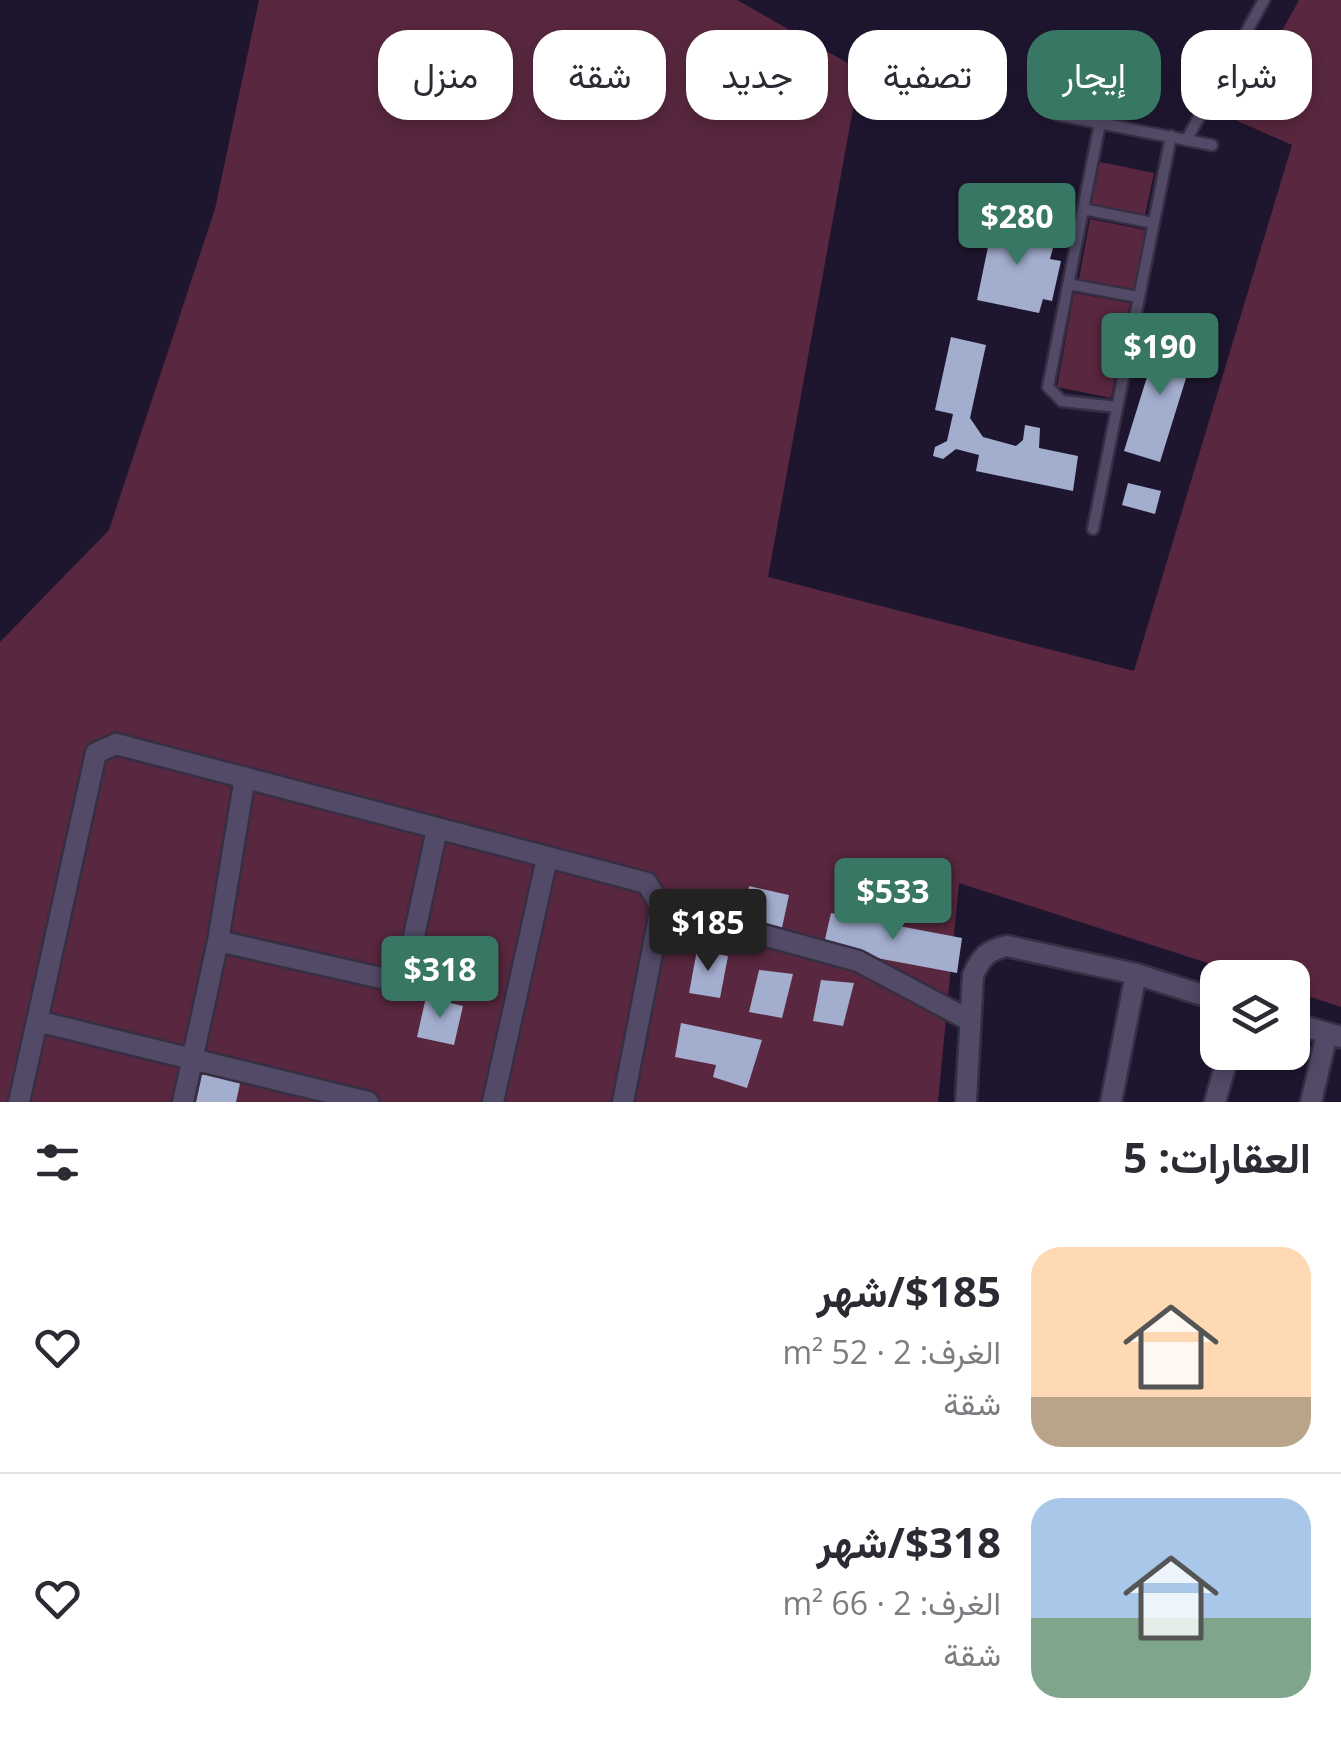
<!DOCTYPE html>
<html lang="ar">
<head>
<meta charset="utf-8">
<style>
	:root { --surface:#fff; --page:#f2f2f3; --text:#2b2b33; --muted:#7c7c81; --line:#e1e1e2; --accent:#387763 }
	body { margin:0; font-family:"Open Sans",Vazirmatn,sans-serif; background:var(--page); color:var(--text); direction:rtl; height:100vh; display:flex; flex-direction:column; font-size:38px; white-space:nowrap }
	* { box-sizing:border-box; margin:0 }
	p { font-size:32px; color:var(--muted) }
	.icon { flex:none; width:55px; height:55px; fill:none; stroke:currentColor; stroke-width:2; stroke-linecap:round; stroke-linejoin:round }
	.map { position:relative; height:1102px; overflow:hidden; direction:ltr }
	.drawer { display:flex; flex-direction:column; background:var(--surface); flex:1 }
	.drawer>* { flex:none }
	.banner { position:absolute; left:30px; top:30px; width:1282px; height:90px; direction:rtl; display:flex; gap:20px }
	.controls { position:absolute; left:1200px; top:960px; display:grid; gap:20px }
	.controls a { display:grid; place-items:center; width:110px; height:110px; border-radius:20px; background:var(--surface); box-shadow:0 5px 15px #0003; font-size:50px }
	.price { position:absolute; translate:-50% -85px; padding:0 22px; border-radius:10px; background:var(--accent); color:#fff; font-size:32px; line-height:65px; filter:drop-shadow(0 2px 5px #0008) }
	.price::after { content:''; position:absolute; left:50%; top:60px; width:30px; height:22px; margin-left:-15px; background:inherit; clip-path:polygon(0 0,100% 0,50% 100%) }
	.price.selected { background:#222; color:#fff }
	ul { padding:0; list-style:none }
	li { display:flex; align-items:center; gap:30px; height:250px; padding:0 30px }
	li+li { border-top:2px solid var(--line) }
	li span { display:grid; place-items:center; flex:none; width:280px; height:200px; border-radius:30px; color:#555 }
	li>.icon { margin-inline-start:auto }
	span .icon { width:120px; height:120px; fill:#fffc; stroke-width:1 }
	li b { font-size:42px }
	h2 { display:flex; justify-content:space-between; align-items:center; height:120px; padding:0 30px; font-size:42px }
	.tag { padding:0 35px; border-radius:30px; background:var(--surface); box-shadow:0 5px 15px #0003; font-size:35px; line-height:90px }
	.tag.selected { background:var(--accent); color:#fff }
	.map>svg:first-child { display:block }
	.green { fill:#59273f }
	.building { fill:#a3aecf }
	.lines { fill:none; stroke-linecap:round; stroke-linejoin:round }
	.lane-casing { stroke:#362f43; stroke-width:15 }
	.street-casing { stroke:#362f43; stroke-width:25 }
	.lane { stroke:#524a67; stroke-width:10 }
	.street { stroke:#524a67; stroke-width:20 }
</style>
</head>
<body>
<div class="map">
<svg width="1341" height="1102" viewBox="0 0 1341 1102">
	<rect width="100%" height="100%" fill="#1e162f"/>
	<!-- green -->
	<path class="green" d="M 259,0 L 737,0 L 860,70 L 768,577 L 1134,671 L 1292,145 L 1233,119 L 1299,0 L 1341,0 L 1341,1007 L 1293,991 L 1292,978 L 1251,977 L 959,883 L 938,1102 L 0,1102 L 0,642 L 109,530 L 215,209 Z
		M 1100,162 L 1154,173 L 1145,215 L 1091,204 Z
		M 1090,219 L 1146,230 L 1134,290 L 1079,279 Z
		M 1074,293 L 1130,303 L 1111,398 L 1057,387 Z"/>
	<!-- building -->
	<path class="building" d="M 995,213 L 1029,219 L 1024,242 L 1053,248 L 1050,259 L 1061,261 L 1052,301 L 1043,299 L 1039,313 L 977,300 Z
		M 1160,335 L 1196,346 L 1160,462 L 1124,451 Z
		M 951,337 L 986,345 L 970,418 L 983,437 L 1016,446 L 1023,440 L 1025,425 L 1040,428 L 1039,448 L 1078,456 L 1073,491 L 976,471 L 979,455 L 956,449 L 943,459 L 933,456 L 935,447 L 947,441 L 953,414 L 935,410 Z
		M 1128,483 L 1161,491 L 1155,514 L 1122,505 Z
		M 749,886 L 789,895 L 780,937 L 744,924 Z
		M 831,913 L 962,938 L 957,973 L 823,948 Z
		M 697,950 L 728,956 L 720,998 L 689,993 Z
		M 759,970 L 793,974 L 782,1018 L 749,1012 Z
		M 821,980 L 854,983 L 843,1026 L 813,1021 Z
		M 426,997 L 463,1006 L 454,1045 L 417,1037 Z
		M 681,1023 L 762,1040 L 747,1088 L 713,1077 L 716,1065 L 675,1057 Z
		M 203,1070 L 241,1079 L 236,1102 L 196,1102 Z"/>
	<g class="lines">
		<!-- lane casing -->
		<g class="lane-casing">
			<path id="lane" d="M 1058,115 L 1212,145
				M 1100,123 L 1048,387 L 1062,401 L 1117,407
				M 1187,139 L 1264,0
				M 1083,209 L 1153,223
				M 1068,284 L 1138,297
				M 1093,529 L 1171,136"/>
		</g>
		<!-- street casing -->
		<g class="street-casing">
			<path id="street" d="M 661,907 L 858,961 L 969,1020
				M 218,941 L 245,777
				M 37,1021 L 96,753 L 116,744 L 647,883 L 661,907 L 623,1102
				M 1292,1023 L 1341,1037
				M 19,1102 L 37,1021 L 368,1102
				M 183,1102 L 218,941 L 390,980 L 400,977 L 408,964 L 437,829
				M 493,1102 L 547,858
				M 966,1102 L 973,975 C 981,957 988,950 1007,946 L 1136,974 L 1218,1000
				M 1111,1102 L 1136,974
				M 1215,1102 L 1229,1052
				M 1311,1102 L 1327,1034"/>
		</g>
		<!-- lane -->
		<use href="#lane" class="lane"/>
		<!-- street -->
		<use href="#street" class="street"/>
	</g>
</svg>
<div class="controls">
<a><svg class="icon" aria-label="layers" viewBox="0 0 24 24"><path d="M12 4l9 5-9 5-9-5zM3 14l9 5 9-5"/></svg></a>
</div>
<b class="price" style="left:1017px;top:268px">$280</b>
<b class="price" style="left:1160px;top:398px">$190</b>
<b class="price" style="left:893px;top:943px">$533</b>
<b class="price selected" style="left:708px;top:974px">$185</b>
<b class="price" style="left:440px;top:1021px">$318</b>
<div class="banner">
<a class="tag">شراء</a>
<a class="tag selected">إيجار</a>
<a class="tag">تصفية</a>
<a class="tag">جديد</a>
<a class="tag">شقة</a>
<a class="tag">منزل</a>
</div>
</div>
<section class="drawer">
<h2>العقارات: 5<svg class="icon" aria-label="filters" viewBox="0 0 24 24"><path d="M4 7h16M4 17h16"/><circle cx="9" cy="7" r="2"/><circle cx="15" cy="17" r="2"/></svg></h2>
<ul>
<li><span style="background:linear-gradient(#ffd9b3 75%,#b9a48a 0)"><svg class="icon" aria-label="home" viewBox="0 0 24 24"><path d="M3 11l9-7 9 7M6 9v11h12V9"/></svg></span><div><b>$185/شهر</b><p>الغرف: 2 · 52 m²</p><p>شقة</p></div><svg class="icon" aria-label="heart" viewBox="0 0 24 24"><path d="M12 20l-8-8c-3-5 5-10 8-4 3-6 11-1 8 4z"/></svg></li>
<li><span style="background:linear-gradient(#a9c7e8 60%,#7fa58c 0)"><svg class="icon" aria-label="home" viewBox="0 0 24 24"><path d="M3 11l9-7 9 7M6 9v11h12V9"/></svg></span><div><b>$318/شهر</b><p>الغرف: 2 · 66 m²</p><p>شقة</p></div><svg class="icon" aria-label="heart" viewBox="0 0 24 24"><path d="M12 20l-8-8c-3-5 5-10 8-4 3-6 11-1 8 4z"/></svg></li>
</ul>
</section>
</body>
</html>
